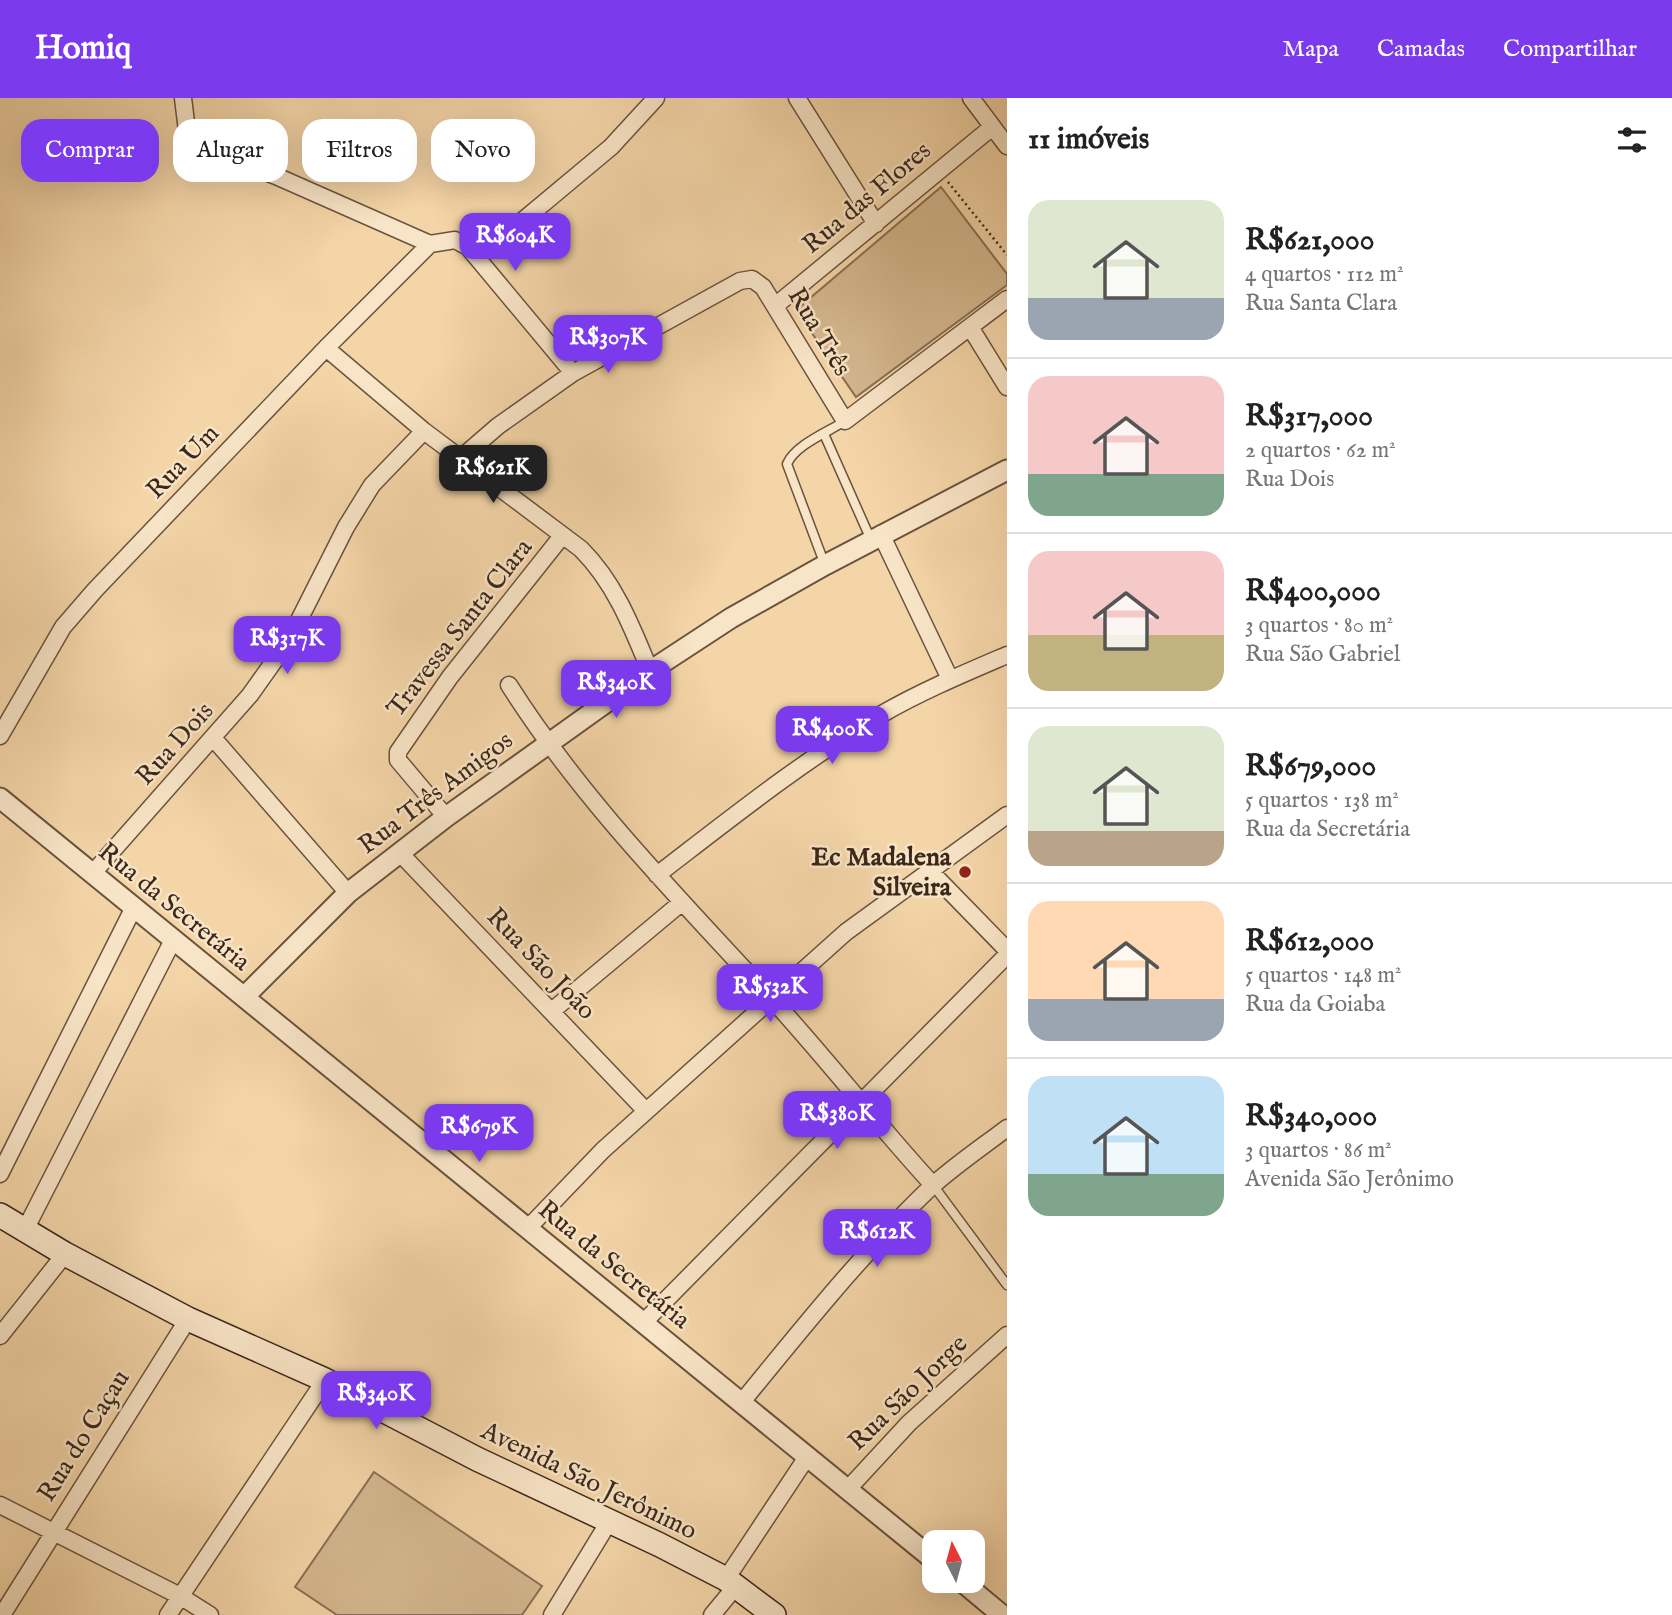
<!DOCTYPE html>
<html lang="pt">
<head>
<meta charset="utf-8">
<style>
	:root { --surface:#fff; --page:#f6f6f6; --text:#222; --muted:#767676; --line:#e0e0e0; --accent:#7c3aed }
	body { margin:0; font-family:"IM FELL English",serif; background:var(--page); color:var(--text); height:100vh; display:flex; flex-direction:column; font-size:26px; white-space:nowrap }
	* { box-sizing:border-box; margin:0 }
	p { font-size:23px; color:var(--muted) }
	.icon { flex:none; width:38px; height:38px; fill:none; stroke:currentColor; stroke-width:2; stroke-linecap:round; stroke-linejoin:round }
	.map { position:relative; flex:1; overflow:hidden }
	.drawer { display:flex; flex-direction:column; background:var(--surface); width:665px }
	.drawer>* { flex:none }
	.banner { position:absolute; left:21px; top:21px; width:665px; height:63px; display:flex; gap:14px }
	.needle { width:46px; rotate:354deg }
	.controls { position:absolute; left:922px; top:1432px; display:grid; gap:14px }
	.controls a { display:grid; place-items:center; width:63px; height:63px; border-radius:14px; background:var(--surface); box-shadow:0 7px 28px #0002; font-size:35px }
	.price { position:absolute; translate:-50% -60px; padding:0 16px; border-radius:14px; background:var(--accent); color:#fff; font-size:23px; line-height:46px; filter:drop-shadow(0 2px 4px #0008) }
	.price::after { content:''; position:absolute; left:50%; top:42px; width:21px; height:16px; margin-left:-10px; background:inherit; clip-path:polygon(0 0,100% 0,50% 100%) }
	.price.current { background:#222; color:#fff }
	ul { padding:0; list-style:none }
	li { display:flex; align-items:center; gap:21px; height:175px; padding:0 21px }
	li+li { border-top:2px solid var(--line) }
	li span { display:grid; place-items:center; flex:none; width:196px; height:140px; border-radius:21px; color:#555 }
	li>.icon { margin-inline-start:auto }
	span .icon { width:84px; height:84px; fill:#fffc; stroke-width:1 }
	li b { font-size:30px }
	h2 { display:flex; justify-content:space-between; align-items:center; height:84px; padding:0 21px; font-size:30px }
	.pill { padding:0 24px; border-radius:21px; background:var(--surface); box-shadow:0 7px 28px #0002; font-size:24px; line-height:63px }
	.pill.current { background:var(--accent); color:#fff }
	header { display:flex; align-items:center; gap:42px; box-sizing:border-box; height:98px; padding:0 35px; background:var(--accent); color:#fff }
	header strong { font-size:33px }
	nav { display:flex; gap:38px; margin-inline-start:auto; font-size:24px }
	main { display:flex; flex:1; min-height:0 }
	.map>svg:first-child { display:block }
	.green { fill:#d5b890; stroke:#887056; stroke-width:2 }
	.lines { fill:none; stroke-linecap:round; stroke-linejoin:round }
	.service-casing { stroke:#69533e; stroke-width:11 }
	.minor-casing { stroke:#69533e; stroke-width:19 }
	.tertiary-casing { stroke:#69533e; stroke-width:23 }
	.secondary-casing { stroke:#3b281b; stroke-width:26 }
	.path { stroke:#3b281b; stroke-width:2.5; stroke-dasharray:2 3.5; stroke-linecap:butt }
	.service { stroke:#f8e4c6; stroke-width:8 }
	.minor { stroke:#f8e4c6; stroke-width:16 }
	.tertiary { stroke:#f8e4c6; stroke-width:19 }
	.secondary { stroke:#f8e4c6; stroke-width:23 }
	.poi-dot { fill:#8f2418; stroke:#f8e4c6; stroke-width:2.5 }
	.labels { text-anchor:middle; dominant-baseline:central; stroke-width:5; stroke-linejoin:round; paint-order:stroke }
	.street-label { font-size:26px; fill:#3b281b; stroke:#f8e4c6 }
	.poi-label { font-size:26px; font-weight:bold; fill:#3b281b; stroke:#f8e4c6; text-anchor:end }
</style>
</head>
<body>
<header>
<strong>Homiq</strong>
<nav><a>Mapa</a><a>Camadas</a><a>Compartilhar</a></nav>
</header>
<main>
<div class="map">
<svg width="1007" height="1517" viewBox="0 0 1007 1517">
	<rect width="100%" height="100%" fill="#f4d5a8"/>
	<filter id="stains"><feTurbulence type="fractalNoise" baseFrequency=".00286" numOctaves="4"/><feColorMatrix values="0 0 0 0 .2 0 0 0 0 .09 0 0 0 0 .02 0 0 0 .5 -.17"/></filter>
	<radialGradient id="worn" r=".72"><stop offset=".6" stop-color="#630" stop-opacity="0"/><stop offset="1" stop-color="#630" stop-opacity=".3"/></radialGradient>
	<!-- green -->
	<path class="green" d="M 941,89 L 1007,176 L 1007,187 L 856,299 L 796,212 Z
		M 374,1374 L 542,1488 L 522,1517 L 337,1517 L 295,1489 Z"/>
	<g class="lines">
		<!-- service casing -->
		<g class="service-casing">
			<path id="service" d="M 824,336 L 871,442
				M 825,467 L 787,366 C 795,347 828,334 845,323
				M 933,1087 L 1007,1187"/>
		</g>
		<!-- minor casing -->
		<g class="minor-casing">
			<path id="minor" d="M 183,0 L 188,41 L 199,50 L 276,78 L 430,146
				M 797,0 L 876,126
				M 971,0 L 1007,48
				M 478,160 L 611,49 L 656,0
				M 775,208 L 991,30
				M 970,229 L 1007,289
				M 326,250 L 424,333 L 581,451 C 615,485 632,529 650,573
				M 461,360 L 498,328 L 573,275 L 740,183 L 752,181 L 763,189 L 845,323 L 1007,201
				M 881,436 L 950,581
				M 509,587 C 582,702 678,799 770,899 C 826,960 877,1026 933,1087
				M 0,638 L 63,529 L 95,492 L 326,250 L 430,146 L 455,142 L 468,149 L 573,275
				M 214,641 L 348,795
				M 446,719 L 398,662 L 398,654 L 450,579 L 562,438
				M 399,754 L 646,1013
				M 929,772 L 1007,852
				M 92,776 L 250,597 L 289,542 L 346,429 L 372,387 L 424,333
				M 657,777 C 730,721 802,663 882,616 C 922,593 965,575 1007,557
				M 553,912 L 681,805
				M 0,1076 L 134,809
				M 26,1130 L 173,842
				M 528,1130 L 603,1052 L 846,834 L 1007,717
				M 643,1225 L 1007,857
				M 0,1238 L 65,1156
				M 741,1305 C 802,1231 861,1156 931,1089 C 954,1068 982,1049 1007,1030
				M 847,1392 L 909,1325 L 1007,1237
				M 0,1407 L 180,1498 L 210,1517
				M 726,1481 L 807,1359
				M 2,1517 L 188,1221
				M 168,1517 L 325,1282
				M 552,1517 L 610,1422
				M 712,1517 L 736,1488"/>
		</g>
		<!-- tertiary casing -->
		<g class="tertiary-casing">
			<path id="tertiary" d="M 0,700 L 934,1462
				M 244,899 L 348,795 L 446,719 L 650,573 L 731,520 L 825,467 L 1007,372
				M 960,1482 L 1002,1517"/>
		</g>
		<!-- secondary casing -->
		<g class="secondary-casing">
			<path id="secondary" d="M 0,1117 L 65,1156 L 188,1221 L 325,1282 L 477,1361 L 660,1447 L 726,1481 L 774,1517"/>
		</g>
		<!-- path -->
		<path class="path" d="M 948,84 L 1007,157"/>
		<!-- service -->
		<use href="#service" class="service"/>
		<!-- minor -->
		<use href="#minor" class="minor"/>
		<!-- tertiary -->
		<use href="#tertiary" class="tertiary"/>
		<!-- secondary -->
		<use href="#secondary" class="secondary"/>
	</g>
	<!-- markers -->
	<circle class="poi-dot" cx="965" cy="774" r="7"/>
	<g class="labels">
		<!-- street labels -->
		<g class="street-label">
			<text transform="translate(867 100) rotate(-40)">Rua das Flores</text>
			<text transform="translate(819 234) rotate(59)">Rua Três</text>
			<text transform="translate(183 364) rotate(-46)">Rua Um</text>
			<text transform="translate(460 530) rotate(-52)">Travessa Santa Clara</text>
			<text transform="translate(175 646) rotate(-48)">Rua Dois</text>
			<text transform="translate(436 695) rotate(-37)">Rua Três Amigos</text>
			<text transform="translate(174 809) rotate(39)">Rua da Secretária</text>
			<text transform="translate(541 866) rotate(46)">Rua São João</text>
			<text transform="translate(614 1167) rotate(39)">Rua da Secretária</text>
			<text transform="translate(908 1295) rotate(-44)">Rua São Jorge</text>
			<text transform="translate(84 1338) rotate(-58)">Rua do Caçau</text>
			<text transform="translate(589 1383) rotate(26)">Avenida São Jerônimo</text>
		</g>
		<!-- poi labels -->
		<g class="poi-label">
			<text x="951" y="759">Ec Madalena<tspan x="951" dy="30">Silveira</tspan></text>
		</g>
	</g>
	<rect width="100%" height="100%" filter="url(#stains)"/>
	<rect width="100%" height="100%" fill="url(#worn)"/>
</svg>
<div class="controls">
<a><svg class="needle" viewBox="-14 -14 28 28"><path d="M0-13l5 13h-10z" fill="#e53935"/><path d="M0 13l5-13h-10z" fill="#767676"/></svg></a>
</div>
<b class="price" style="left:515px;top:175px">R$604K</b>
<b class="price" style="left:608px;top:277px">R$307K</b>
<b class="price current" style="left:493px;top:407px">R$621K</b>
<b class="price" style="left:287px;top:578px">R$317K</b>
<b class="price" style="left:616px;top:622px">R$340K</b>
<b class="price" style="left:832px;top:668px">R$400K</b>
<b class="price" style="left:770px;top:926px">R$532K</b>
<b class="price" style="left:837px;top:1053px">R$380K</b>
<b class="price" style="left:479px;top:1066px">R$679K</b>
<b class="price" style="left:877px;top:1171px">R$612K</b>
<b class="price" style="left:376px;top:1333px">R$340K</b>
<div class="banner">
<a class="pill current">Comprar</a>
<a class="pill">Alugar</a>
<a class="pill">Filtros</a>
<a class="pill">Novo</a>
</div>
</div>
<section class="drawer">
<h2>11 imóveis<svg class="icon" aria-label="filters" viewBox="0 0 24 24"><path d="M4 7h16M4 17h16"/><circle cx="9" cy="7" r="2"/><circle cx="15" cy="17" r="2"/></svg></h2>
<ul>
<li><span style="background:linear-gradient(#dfe7d0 70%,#9aa5b1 0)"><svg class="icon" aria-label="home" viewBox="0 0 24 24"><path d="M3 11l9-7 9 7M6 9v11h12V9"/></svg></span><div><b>R$621,000</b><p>4 quartos · 112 m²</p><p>Rua Santa Clara</p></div></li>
<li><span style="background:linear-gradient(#f6c9c9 70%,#7fa58c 0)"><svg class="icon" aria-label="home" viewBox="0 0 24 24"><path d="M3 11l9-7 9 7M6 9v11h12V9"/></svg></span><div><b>R$317,000</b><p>2 quartos · 62 m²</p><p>Rua Dois</p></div></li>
<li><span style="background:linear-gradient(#f6c9c9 60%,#c2b280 0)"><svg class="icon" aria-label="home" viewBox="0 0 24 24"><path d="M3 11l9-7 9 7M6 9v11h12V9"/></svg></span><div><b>R$400,000</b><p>3 quartos · 80 m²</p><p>Rua São Gabriel</p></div></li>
<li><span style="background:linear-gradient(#dfe7d0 75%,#b9a48a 0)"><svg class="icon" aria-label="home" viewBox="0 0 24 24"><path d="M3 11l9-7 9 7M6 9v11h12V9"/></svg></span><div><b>R$679,000</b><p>5 quartos · 138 m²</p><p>Rua da Secretária</p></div></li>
<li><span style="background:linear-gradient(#ffd9b3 70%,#9aa5b1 0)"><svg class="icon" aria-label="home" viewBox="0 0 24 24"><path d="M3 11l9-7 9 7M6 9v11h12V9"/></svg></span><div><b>R$612,000</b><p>5 quartos · 148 m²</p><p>Rua da Goiaba</p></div></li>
<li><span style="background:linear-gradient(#bfe0f5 70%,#7fa58c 0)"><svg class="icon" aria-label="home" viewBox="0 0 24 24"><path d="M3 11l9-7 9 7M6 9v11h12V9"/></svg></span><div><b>R$340,000</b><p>3 quartos · 86 m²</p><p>Avenida São Jerônimo</p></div></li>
</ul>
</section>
</main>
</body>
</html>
